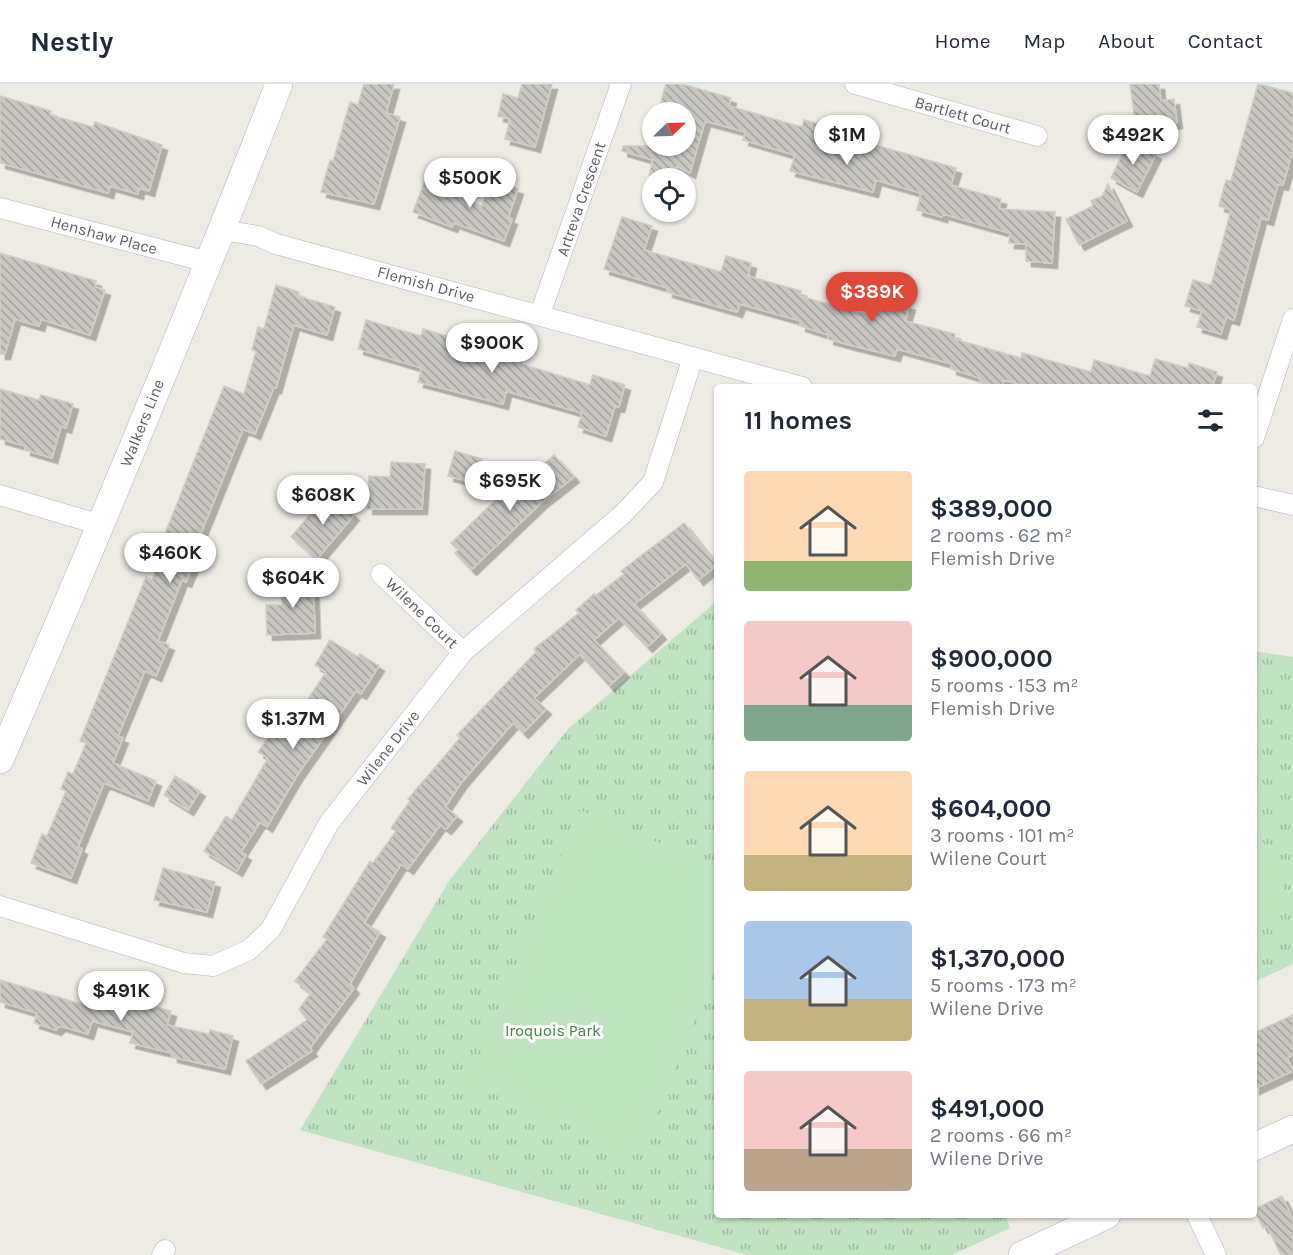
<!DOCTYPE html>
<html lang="en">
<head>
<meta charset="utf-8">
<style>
	:root { --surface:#fff; --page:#f2f2f3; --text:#1f2937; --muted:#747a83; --line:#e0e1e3; --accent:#df4937 }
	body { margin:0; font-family:Karla,sans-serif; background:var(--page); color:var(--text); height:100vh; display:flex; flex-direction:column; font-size:22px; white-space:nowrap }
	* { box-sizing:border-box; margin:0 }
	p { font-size:20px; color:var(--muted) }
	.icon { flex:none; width:33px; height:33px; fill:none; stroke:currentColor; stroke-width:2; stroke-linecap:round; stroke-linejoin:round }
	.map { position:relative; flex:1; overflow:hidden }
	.sheet { position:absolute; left:714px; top:300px; width:543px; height:834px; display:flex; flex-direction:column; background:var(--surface); border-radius:6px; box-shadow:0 2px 4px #0004 }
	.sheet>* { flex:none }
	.needle { width:39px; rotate:67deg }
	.fabs { position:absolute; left:642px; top:18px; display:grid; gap:12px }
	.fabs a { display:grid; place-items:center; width:54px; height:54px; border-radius:50%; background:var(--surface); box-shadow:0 2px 4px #0004; font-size:30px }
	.price { position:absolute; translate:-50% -51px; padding:0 14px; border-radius:21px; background:#fff; color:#222; font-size:20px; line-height:39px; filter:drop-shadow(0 2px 3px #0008) }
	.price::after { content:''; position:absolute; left:50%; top:36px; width:18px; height:14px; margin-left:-9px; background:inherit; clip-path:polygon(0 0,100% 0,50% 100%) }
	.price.on { background:var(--accent); color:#fff }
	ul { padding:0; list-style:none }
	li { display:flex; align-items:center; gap:18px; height:150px; padding:0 30px }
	li span { display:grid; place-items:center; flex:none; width:168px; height:120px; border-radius:6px; color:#555 }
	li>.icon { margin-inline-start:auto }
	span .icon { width:72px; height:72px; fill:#fffc; stroke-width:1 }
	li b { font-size:26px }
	h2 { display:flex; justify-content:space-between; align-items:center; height:72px; padding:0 30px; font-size:26px }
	header { display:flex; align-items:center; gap:36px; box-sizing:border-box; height:84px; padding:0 30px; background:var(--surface); border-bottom:2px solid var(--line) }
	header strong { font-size:28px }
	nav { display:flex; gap:33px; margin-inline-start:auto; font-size:21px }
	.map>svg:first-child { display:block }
	.park { fill:url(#park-tufts) }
	.garden { fill:#c0e3c1 }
	.building { fill:url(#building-back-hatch); stroke:#d1cdc2; stroke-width:1.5; filter:url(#shadow) }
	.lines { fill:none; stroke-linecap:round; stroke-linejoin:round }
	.street-casing { stroke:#b3b5b9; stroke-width:21 }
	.secondary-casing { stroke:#b2b5ba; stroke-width:28 }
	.street { stroke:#fff; stroke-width:20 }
	.secondary { stroke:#fff; stroke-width:27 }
	.labels { text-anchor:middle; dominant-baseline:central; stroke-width:6; stroke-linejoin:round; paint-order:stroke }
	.street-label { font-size:16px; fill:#5b5e63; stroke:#fff }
	.park-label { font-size:16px; fill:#3a833f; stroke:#fff }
</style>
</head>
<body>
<header>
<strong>Nestly</strong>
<nav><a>Home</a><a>Map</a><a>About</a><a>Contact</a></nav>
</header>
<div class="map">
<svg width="1293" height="1171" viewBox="0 0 1293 1171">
	<defs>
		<pattern id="park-tufts" width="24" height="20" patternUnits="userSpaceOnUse" patternTransform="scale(1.5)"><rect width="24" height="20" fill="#c0e3c1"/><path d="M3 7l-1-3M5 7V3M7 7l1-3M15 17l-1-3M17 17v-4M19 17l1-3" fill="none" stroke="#9fbba0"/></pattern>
		<pattern id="building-back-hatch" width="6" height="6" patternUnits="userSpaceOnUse" patternTransform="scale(1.5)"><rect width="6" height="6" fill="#c8c6c0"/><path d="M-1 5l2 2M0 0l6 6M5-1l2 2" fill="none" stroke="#a5a4a0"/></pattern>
		<filter id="shadow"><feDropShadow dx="5.5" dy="5.5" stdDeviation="0" flood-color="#0004"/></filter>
	</defs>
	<rect width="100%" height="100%" fill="#edebe3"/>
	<!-- park -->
	<path class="park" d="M 717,517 L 717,1131 L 1005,1131 L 1010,1144 L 952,1171 L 748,1171 L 300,1046 L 449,797 L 568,645 Z
		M 1254,567 L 1293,573 L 1293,880 L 1254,898 Z"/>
	<!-- garden -->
	<path class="garden" d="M 580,726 L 717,783 L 717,881 L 639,1070 L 468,999 Z
		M 1254,737 L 1291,822 L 1254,838 Z"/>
	<!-- building -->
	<path class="building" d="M 364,0 L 394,0 L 386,29 L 400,33 L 374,120 L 321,108 L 330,76 L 333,77 L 350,18 L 358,21 Z
		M 522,0 L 552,0 L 535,63 L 505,55 L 510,35 L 498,32 L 503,10 L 518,14 Z
		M 666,0 L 682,0 L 731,14 L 729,22 L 802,43 L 804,36 L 848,48 L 847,53 L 956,84 L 951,101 L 1001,115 L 999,125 L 1055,128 L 1052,179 L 1026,177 L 1026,160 L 1009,159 L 1010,149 L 943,130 L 942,133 L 917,126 L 921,109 L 876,96 L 873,108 L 790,87 L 795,71 L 743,56 L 746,48 L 705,37 L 690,89 L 677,82 L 673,94 L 649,91 L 653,76 L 622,67 L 623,62 L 686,62 L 686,28 L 659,24 Z
		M 1130,0 L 1159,0 L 1161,17 L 1174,15 L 1177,39 L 1136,45 Z
		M 1258,0 L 1293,9 L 1293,65 L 1283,101 L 1278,100 L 1268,136 L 1261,134 L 1234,236 L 1226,233 L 1221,250 L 1197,243 L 1202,227 L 1185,222 L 1193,196 L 1211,201 L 1231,126 L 1219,122 L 1226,96 L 1231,97 Z
		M 0,12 L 51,27 L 50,31 L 93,43 L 95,38 L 162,61 L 149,107 L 139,104 L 138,110 L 110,102 L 108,109 L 0,79 Z
		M 1129,56 L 1156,70 L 1137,108 L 1111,94 Z
		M 491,95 L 518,105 L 508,134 L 512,135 L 504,157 L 454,139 L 452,143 L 413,128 L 424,99 L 482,122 Z
		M 1108,100 L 1127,137 L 1079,161 L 1066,135 L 1093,122 L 1091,117 L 1102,112 Z
		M 622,133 L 652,142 L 644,166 L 721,188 L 726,172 L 751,179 L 748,192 L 801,207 L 800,212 L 875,233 L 881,213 L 910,221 L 905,237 L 955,250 L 954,255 L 1021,274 L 1022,269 L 1091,288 L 1094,276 L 1150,292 L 1155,275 L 1188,284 L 1189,279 L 1217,288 L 1212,303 L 1031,303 L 1004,296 L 1002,303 L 999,303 L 980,297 L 980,294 L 951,285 L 952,280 L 897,265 L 895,272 L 850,261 L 828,255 L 829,251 L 800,242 L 801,237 L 740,220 L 737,228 L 667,208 L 668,204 L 604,185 Z
		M 0,169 L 96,197 L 95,203 L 105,206 L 90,251 L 41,235 L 39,242 L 15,235 L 5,270 L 0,270 Z
		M 276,201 L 299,208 L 298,212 L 335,223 L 327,251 L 294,241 L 276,304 L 274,303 L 255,350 L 243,345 L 197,459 L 202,461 L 186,498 L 182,496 L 158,557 L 169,561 L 156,592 L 145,587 L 118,652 L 123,654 L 113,679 L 156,697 L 148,717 L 104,699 L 78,763 L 82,765 L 71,794 L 31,779 L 42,750 L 47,752 L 66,707 L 61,705 L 68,688 L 73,690 L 86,659 L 80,657 L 146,493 L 152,496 L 165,464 L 160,462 L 224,302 L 244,310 L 256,267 L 252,266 L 258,243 L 264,245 Z
		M 366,236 L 421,252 L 423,245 L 490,265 L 491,263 L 517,270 L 515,278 L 590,301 L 593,291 L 625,301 L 619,323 L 615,322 L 606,352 L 578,343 L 582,329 L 506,307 L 503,320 L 418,298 L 422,284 L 358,265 Z
		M 0,305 L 39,316 L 41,311 L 73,320 L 66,344 L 61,342 L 52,374 L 25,366 L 26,362 L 0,355 Z
		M 455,367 L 482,375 L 475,399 L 448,392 Z
		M 554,371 L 574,393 L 541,419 L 471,486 L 455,469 L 458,466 L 451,459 L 511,401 L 514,405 Z
		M 391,378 L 425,380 L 422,425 L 367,425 L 369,392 L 390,393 Z
		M 328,409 L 354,431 L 317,475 L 291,453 Z
		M 684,439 L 717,481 L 698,496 L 686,480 L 634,520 L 661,550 L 647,563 L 619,534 L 594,556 L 624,588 L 609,602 L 580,570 L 534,614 L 546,625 L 523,649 L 513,639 L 461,699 L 445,723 L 457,732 L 446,745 L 440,741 L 408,785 L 401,780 L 364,839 L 380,848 L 350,900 L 354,904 L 310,964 L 312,967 L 261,1000 L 246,977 L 307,936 L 299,925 L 311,909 L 295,897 L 327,855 L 323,853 L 370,777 L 373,779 L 396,747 L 391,744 L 410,717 L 408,715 L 460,654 L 457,651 L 536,568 L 534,565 L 579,529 L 576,526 L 594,510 L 595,512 L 624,490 L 621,487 Z
		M 313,495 L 315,549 L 267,551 L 266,521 L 282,521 L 281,496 Z
		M 330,556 L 358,573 L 360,570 L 379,582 L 361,610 L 356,607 L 296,693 L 267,743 L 260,738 L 241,768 L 246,771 L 237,787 L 204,767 L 226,732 L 232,736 L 268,674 L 258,668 L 277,641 L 286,648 L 326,588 L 315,581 Z
		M 175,692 L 200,707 L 188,726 L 164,711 Z
		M 163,784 L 215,798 L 207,828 L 154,816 Z
		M 0,896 L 81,920 L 86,903 L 106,909 L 107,905 L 129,911 L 128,915 L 171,927 L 167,941 L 209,950 L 210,946 L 233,952 L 225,985 L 172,973 L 172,969 L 130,959 L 133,948 L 92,937 L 88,950 L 60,942 L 56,946 L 34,939 L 37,929 L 0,918 Z
		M 1293,931 L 1293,971 L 1287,974 L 1293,987 L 1254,1005 L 1254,949 Z
		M 1282,1112 L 1293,1136 L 1293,1171 L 1281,1171 L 1267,1142 L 1263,1144 L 1254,1125 Z"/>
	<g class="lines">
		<!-- street casing -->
		<g class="street-casing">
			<path id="street" d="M 855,0 L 1037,52
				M 0,124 L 208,178
				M 223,146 L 258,152 L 276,160 L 802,303
				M 540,230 L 621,0
				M 1254,354 L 1293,235
				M 0,411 L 101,441
				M 1254,412 L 1293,421
				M 381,490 L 463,568
				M 0,822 L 184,879 L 213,882 L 249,866 L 271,845 L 329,739 L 463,568 L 623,430 L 653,398 L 693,273
				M 1197,1131 L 1216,1171
				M 162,1171 L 165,1166"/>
		</g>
		<!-- secondary casing -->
		<g class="secondary-casing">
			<path id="secondary" d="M 0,676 C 97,452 191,227 279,0
				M 1254,1063 L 1293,1045
				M 1022,1171 L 1107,1131"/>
		</g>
		<!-- street -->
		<use href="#street" class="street"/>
		<!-- secondary -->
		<use href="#secondary" class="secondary"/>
	</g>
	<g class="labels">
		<!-- street labels -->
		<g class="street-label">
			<text transform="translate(963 31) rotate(16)">Bartlett Court</text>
			<text transform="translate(581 115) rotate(-71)">Artreva Crescent</text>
			<text transform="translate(104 151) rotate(15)">Henshaw Place</text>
			<text transform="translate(426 200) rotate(15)">Flemish Drive</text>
			<text transform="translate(142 339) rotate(-68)">Walkers Line</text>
			<text transform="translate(422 529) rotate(44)">Wilene Court</text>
			<text transform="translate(388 664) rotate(-52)">Wilene Drive</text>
		</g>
		<!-- park labels -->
		<g class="park-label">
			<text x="553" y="946">Iroquois Park</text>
		</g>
	</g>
</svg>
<div class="fabs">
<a><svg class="needle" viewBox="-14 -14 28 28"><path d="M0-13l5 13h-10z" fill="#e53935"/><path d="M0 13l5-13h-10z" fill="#747a83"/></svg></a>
<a><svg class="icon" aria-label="locate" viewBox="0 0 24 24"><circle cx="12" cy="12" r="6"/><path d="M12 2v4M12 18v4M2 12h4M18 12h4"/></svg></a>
</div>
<b class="price" style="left:847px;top:82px">$1M</b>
<b class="price" style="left:1133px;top:82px">$492K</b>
<b class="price" style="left:470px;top:125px">$500K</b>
<b class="price on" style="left:872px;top:239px">$389K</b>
<b class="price" style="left:492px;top:290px">$900K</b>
<b class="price" style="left:510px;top:428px">$695K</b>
<b class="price" style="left:323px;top:442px">$608K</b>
<b class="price" style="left:170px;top:500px">$460K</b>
<b class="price" style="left:293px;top:525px">$604K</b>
<b class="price" style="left:293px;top:666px">$1.37M</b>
<b class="price" style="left:121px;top:938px">$491K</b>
<section class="sheet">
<h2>11 homes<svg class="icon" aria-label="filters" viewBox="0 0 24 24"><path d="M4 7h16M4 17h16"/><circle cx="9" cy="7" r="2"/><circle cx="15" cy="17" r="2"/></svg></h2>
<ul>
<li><span style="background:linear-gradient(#ffd9b3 75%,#8fb573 0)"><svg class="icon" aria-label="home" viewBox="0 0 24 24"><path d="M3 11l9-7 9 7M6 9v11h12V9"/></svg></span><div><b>$389,000</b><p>2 rooms · 62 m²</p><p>Flemish Drive</p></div></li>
<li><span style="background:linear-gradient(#f6c9c9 70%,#7fa58c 0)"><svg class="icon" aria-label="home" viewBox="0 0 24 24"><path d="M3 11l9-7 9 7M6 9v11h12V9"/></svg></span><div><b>$900,000</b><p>5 rooms · 153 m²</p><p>Flemish Drive</p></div></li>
<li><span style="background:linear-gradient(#ffd9b3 70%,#c2b280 0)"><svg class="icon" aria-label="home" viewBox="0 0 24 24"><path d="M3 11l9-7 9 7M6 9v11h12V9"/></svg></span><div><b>$604,000</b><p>3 rooms · 101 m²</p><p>Wilene Court</p></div></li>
<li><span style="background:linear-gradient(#a9c7e8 65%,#c2b280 0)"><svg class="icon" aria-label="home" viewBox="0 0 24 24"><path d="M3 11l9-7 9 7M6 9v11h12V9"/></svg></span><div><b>$1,370,000</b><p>5 rooms · 173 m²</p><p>Wilene Drive</p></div></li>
<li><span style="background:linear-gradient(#f6c9c9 65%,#b9a48a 0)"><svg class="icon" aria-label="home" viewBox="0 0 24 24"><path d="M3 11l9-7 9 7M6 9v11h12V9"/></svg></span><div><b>$491,000</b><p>2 rooms · 66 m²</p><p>Wilene Drive</p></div></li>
</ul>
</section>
</div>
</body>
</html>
